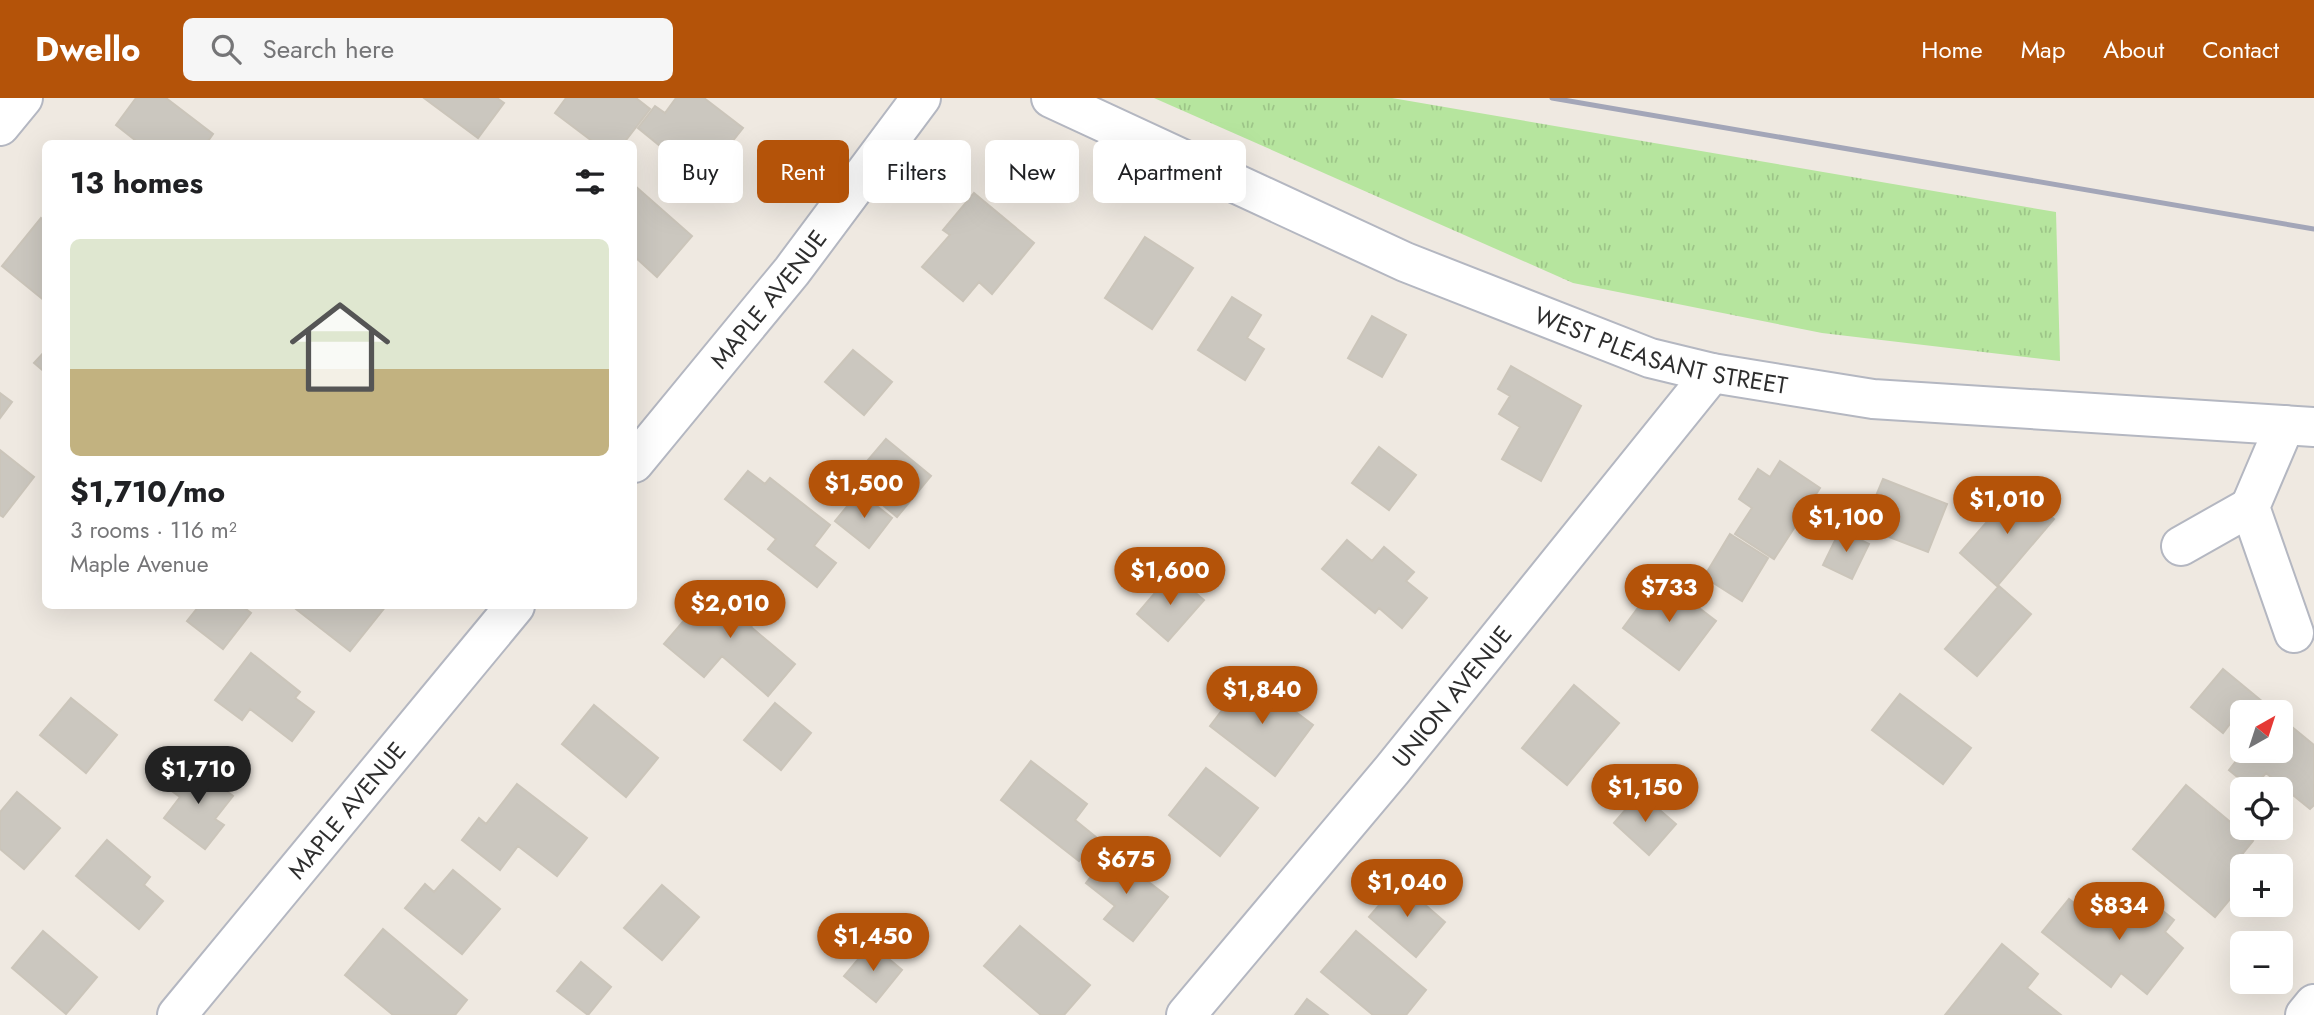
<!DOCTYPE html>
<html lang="en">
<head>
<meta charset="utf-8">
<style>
	:root { --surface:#fff; --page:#f6f6f6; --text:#202124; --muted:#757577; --line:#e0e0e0; --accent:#b45309 }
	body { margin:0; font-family:Jost,sans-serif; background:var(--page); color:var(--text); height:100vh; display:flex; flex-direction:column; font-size:26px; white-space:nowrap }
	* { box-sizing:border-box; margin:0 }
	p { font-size:23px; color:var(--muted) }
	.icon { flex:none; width:38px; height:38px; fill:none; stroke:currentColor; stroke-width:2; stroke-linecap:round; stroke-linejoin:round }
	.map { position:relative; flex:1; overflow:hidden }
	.details { position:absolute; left:42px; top:42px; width:595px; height:469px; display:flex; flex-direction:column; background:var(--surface); border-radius:10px; box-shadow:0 7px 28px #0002 }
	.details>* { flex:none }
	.banner { position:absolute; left:658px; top:42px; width:665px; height:63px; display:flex; gap:14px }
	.needle { width:46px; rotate:39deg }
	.buttons { position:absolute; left:2230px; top:602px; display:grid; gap:14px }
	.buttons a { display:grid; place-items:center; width:63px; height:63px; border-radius:10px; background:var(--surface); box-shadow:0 7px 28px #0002; font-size:35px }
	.price { position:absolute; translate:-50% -60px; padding:0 16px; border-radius:24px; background:var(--accent); color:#fff; font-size:23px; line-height:46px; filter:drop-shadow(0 2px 4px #0008) }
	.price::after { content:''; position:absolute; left:50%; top:42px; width:21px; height:16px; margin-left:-10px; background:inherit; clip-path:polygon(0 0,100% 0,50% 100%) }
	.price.selected { background:#222; color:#fff }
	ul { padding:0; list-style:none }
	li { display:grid; align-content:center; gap:14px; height:371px; padding:0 28px }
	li+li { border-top:2px solid var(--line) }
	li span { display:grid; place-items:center; height:217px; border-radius:10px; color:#555 }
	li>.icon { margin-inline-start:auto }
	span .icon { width:126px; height:126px; fill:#fffc; stroke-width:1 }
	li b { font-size:30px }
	h2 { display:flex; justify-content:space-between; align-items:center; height:84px; padding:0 28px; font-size:30px }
	.pill { padding:0 24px; border-radius:10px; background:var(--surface); box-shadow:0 7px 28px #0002; font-size:24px; line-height:63px }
	.pill.selected { background:var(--accent); color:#fff }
	header { display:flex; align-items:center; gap:42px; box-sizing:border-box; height:98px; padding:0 35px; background:var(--accent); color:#fff }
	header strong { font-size:33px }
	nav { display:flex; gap:38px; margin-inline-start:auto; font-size:24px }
	.search { width:490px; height:63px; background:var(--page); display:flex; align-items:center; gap:18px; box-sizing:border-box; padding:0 24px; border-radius:10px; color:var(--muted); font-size:26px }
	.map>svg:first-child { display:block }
	.grass { fill:url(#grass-tufts) }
	.building { fill:#cbc7bf; stroke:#cbc5ba; stroke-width:2 }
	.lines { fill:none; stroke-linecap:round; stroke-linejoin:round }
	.minor-casing { stroke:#b4b7c1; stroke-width:42 }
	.minor { stroke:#fff; stroke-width:38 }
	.rail { stroke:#a3a6b8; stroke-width:5 }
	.labels { text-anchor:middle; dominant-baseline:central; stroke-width:6; stroke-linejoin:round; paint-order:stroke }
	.street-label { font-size:24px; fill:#2e2e2e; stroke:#fff }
</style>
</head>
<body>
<header>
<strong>Dwello</strong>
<div class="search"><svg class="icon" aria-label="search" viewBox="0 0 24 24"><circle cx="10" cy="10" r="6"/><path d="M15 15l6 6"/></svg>Search here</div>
<nav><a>Home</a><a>Map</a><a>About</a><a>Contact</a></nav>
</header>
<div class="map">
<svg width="2314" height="917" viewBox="0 0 2314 917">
	<defs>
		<pattern id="grass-tufts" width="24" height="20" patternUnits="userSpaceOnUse" patternTransform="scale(1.75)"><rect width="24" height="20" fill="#b6e59e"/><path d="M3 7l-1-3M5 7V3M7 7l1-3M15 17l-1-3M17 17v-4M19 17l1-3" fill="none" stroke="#9dc588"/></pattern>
	</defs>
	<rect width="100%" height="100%" fill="#efe9e1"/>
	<!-- grass -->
	<path class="grass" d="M 1154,0 L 1392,0 L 2056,114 L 2060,263 L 1822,235 L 1573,185 Z"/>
	<!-- building -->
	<path class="building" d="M 136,0 L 166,0 L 213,36 L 206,46 L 140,46 L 116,27 Z
		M 424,0 L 497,0 L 504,5 L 478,40 Z
		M 566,0 L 636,0 L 650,11 L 623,46 L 596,46 L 555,15 Z
		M 676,0 L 704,0 L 743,30 L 717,63 L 695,47 L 681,65 L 638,30 L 655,8 L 665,15 Z
		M 634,87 L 692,138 L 657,179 L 634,158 Z
		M 974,95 L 1034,145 L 992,196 L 979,184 L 963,203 L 922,169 L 950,137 L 943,132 Z
		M 41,120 L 46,124 L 46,204 L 2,168 Z
		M 1145,139 L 1193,170 L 1152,231 L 1105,200 Z
		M 1232,199 L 1261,217 L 1247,240 L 1264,251 L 1245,282 L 1198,252 Z
		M 1372,218 L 1406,237 L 1382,279 L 1348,260 Z
		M 46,252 L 46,275 L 34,265 Z
		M 853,252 L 892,284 L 864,317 L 825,284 Z
		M 1511,268 L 1581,308 L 1541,383 L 1502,361 L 1520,329 L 1499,316 L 1510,298 L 1498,291 Z
		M 0,295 L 12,304 L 0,320 Z
		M 886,341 L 931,378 L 897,419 L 852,381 Z
		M 1379,349 L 1416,377 L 1389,412 L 1352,385 Z
		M 0,352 L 34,379 L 3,419 L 0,417 Z
		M 1780,363 L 1820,390 L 1774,461 L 1735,436 L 1752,410 L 1739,401 L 1758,371 L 1770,379 Z
		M 748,373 L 765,386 L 770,380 L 830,427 L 814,448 L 836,465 L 817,489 L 768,451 L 776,441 L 725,401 Z
		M 1883,381 L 1947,406 L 1928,454 L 1863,429 Z
		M 2017,389 L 2054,421 L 1997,488 L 1960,455 Z
		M 859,394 L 892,420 L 869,450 L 835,423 Z
		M 1840,432 L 1869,446 L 1852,481 L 1823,467 Z
		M 1730,436 L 1768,460 L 1742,503 L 1704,479 Z
		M 1347,442 L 1372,463 L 1384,449 L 1414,474 L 1406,483 L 1427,500 L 1402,530 L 1379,510 L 1375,515 L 1322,471 Z
		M 1172,475 L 1204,502 L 1168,543 L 1137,516 Z
		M 1660,480 L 1716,523 L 1679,572 L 1623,530 Z
		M 739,485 L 767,509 L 751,529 L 795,566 L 768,598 L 722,558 L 704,579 L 664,546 L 705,498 L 719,509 Z
		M 1999,488 L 2031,516 L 1977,578 L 1945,551 Z
		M 199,508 L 242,508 L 251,515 L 223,551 L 187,523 Z
		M 298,508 L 386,508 L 350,553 L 296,511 Z
		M 251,555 L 300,594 L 295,600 L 314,614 L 292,643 L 250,611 L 242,622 L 215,602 Z
		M 2223,571 L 2275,614 L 2242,614 L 2242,629 L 2233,622 L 2223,635 L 2191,609 Z
		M 1248,578 L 1313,627 L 1275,678 L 1210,628 Z
		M 1574,587 L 1619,625 L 1567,687 L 1522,650 Z
		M 1900,596 L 1971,650 L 1943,686 L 1872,632 Z
		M 71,600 L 117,637 L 86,675 L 40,637 Z
		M 775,605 L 811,635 L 781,672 L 744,642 Z
		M 594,607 L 658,660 L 626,699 L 562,646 Z
		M 2280,619 L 2314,647 L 2314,707 L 2310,711 L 2266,675 L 2252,691 L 2229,672 L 2244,653 L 2280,653 Z
		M 1031,663 L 1087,706 L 1075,722 L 1097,740 L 1079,763 L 1001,702 Z
		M 189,664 L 233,698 L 215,721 L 224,727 L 205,751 L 164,720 L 180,699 L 169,691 Z
		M 1206,670 L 1258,710 L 1220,758 L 1169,717 Z
		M 517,686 L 587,740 L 557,778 L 518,748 L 500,772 L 462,742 L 479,720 L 486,726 Z
		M 2186,687 L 2253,743 L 2239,760 L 2249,768 L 2242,768 L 2242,787 L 2215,819 L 2133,751 Z
		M 17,694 L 60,730 L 24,771 L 0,751 L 0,714 Z
		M 1640,695 L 1676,726 L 1649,757 L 1614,725 Z
		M 107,742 L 150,779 L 144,787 L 163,803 L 139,831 L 76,778 Z
		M 1110,754 L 1168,799 L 1133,843 L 1104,821 L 1115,808 L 1086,785 Z
		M 453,772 L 500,811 L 462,856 L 405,810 L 425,786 L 434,794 Z
		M 1399,784 L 1445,824 L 1416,859 L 1369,819 Z
		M 662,787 L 699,819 L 662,862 L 624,830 Z
		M 2137,792 L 2174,822 L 2165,834 L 2183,850 L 2147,896 L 2121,875 L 2111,889 L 2042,834 L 2069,801 L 2106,831 Z
		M 1020,828 L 1090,887 L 1064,917 L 1041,917 L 984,868 Z
		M 383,831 L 467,902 L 455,917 L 393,917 L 345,877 Z
		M 43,833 L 97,879 L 66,916 L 12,870 Z
		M 1356,833 L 1426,892 L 1406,917 L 1373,917 L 1321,874 Z
		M 871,846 L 902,872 L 876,904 L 844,878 Z
		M 2002,846 L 2038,876 L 2027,890 L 2061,917 L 1945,917 Z
		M 581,864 L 611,889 L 588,917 L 557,893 Z
		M 1307,901 L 1328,917 L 1295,917 Z"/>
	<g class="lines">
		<!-- minor casing -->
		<g class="minor-casing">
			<g id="minor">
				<path id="s1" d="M 1051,0 L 1405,164 L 1650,260 L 1712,275 L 1873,301 L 2314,329"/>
				<path d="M 0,28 L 23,0"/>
				<path d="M 2285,327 L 2250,409 L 2294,535"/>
				<path id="s2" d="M 634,365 L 792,173 L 921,0"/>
				<path d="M 2181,448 L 2250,409"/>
				<path id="s3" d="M 177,917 L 515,508"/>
				<path id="s4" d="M 1186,917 L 1392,672 L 1712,275"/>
				<path d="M 2305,917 L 2314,906"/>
			</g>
		</g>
		<!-- minor -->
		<use href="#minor" class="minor"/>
		<!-- rail -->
		<path class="rail" d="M 1552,0 L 2314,131"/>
	</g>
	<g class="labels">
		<!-- street labels -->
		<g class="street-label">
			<text stroke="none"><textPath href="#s2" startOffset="212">MAPLE AVENUE</textPath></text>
			<text stroke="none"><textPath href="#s1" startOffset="662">WEST PLEASANT STREET</textPath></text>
			<text stroke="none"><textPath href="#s4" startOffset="415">UNION AVENUE</textPath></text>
			<text stroke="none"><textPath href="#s3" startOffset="266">MAPLE AVENUE</textPath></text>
		</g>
	</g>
</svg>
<div class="buttons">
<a><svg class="needle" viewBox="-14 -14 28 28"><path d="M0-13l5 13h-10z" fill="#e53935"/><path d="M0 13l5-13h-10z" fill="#757577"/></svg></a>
<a><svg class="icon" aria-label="locate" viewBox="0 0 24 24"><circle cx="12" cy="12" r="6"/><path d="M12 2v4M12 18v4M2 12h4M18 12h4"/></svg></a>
<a>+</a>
<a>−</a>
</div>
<b class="price" style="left:864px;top:422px">$1,500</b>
<b class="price" style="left:2007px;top:438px">$1,010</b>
<b class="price" style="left:1846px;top:456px">$1,100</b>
<b class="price" style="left:1170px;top:509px">$1,600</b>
<b class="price" style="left:1669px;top:526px">$733</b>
<b class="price" style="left:730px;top:542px">$2,010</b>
<b class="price" style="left:1262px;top:628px">$1,840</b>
<b class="price selected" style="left:198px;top:708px">$1,710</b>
<b class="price" style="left:1645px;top:726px">$1,150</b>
<b class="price" style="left:1126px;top:798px">$675</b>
<b class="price" style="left:1407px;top:821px">$1,040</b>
<b class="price" style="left:2119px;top:844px">$834</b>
<b class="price" style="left:873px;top:875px">$1,450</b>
<div class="banner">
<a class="pill">Buy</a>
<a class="pill selected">Rent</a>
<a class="pill">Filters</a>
<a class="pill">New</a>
<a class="pill">Apartment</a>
</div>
<section class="details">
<h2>13 homes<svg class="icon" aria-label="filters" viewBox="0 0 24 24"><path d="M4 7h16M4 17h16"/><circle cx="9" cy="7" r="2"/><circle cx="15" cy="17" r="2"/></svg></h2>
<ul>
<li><span style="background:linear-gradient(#dfe7d0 60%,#c2b280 0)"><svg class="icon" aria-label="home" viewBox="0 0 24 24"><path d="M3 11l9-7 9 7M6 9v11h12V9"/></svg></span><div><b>$1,710/mo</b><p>3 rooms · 116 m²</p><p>Maple Avenue</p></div></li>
</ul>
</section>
</div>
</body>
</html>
